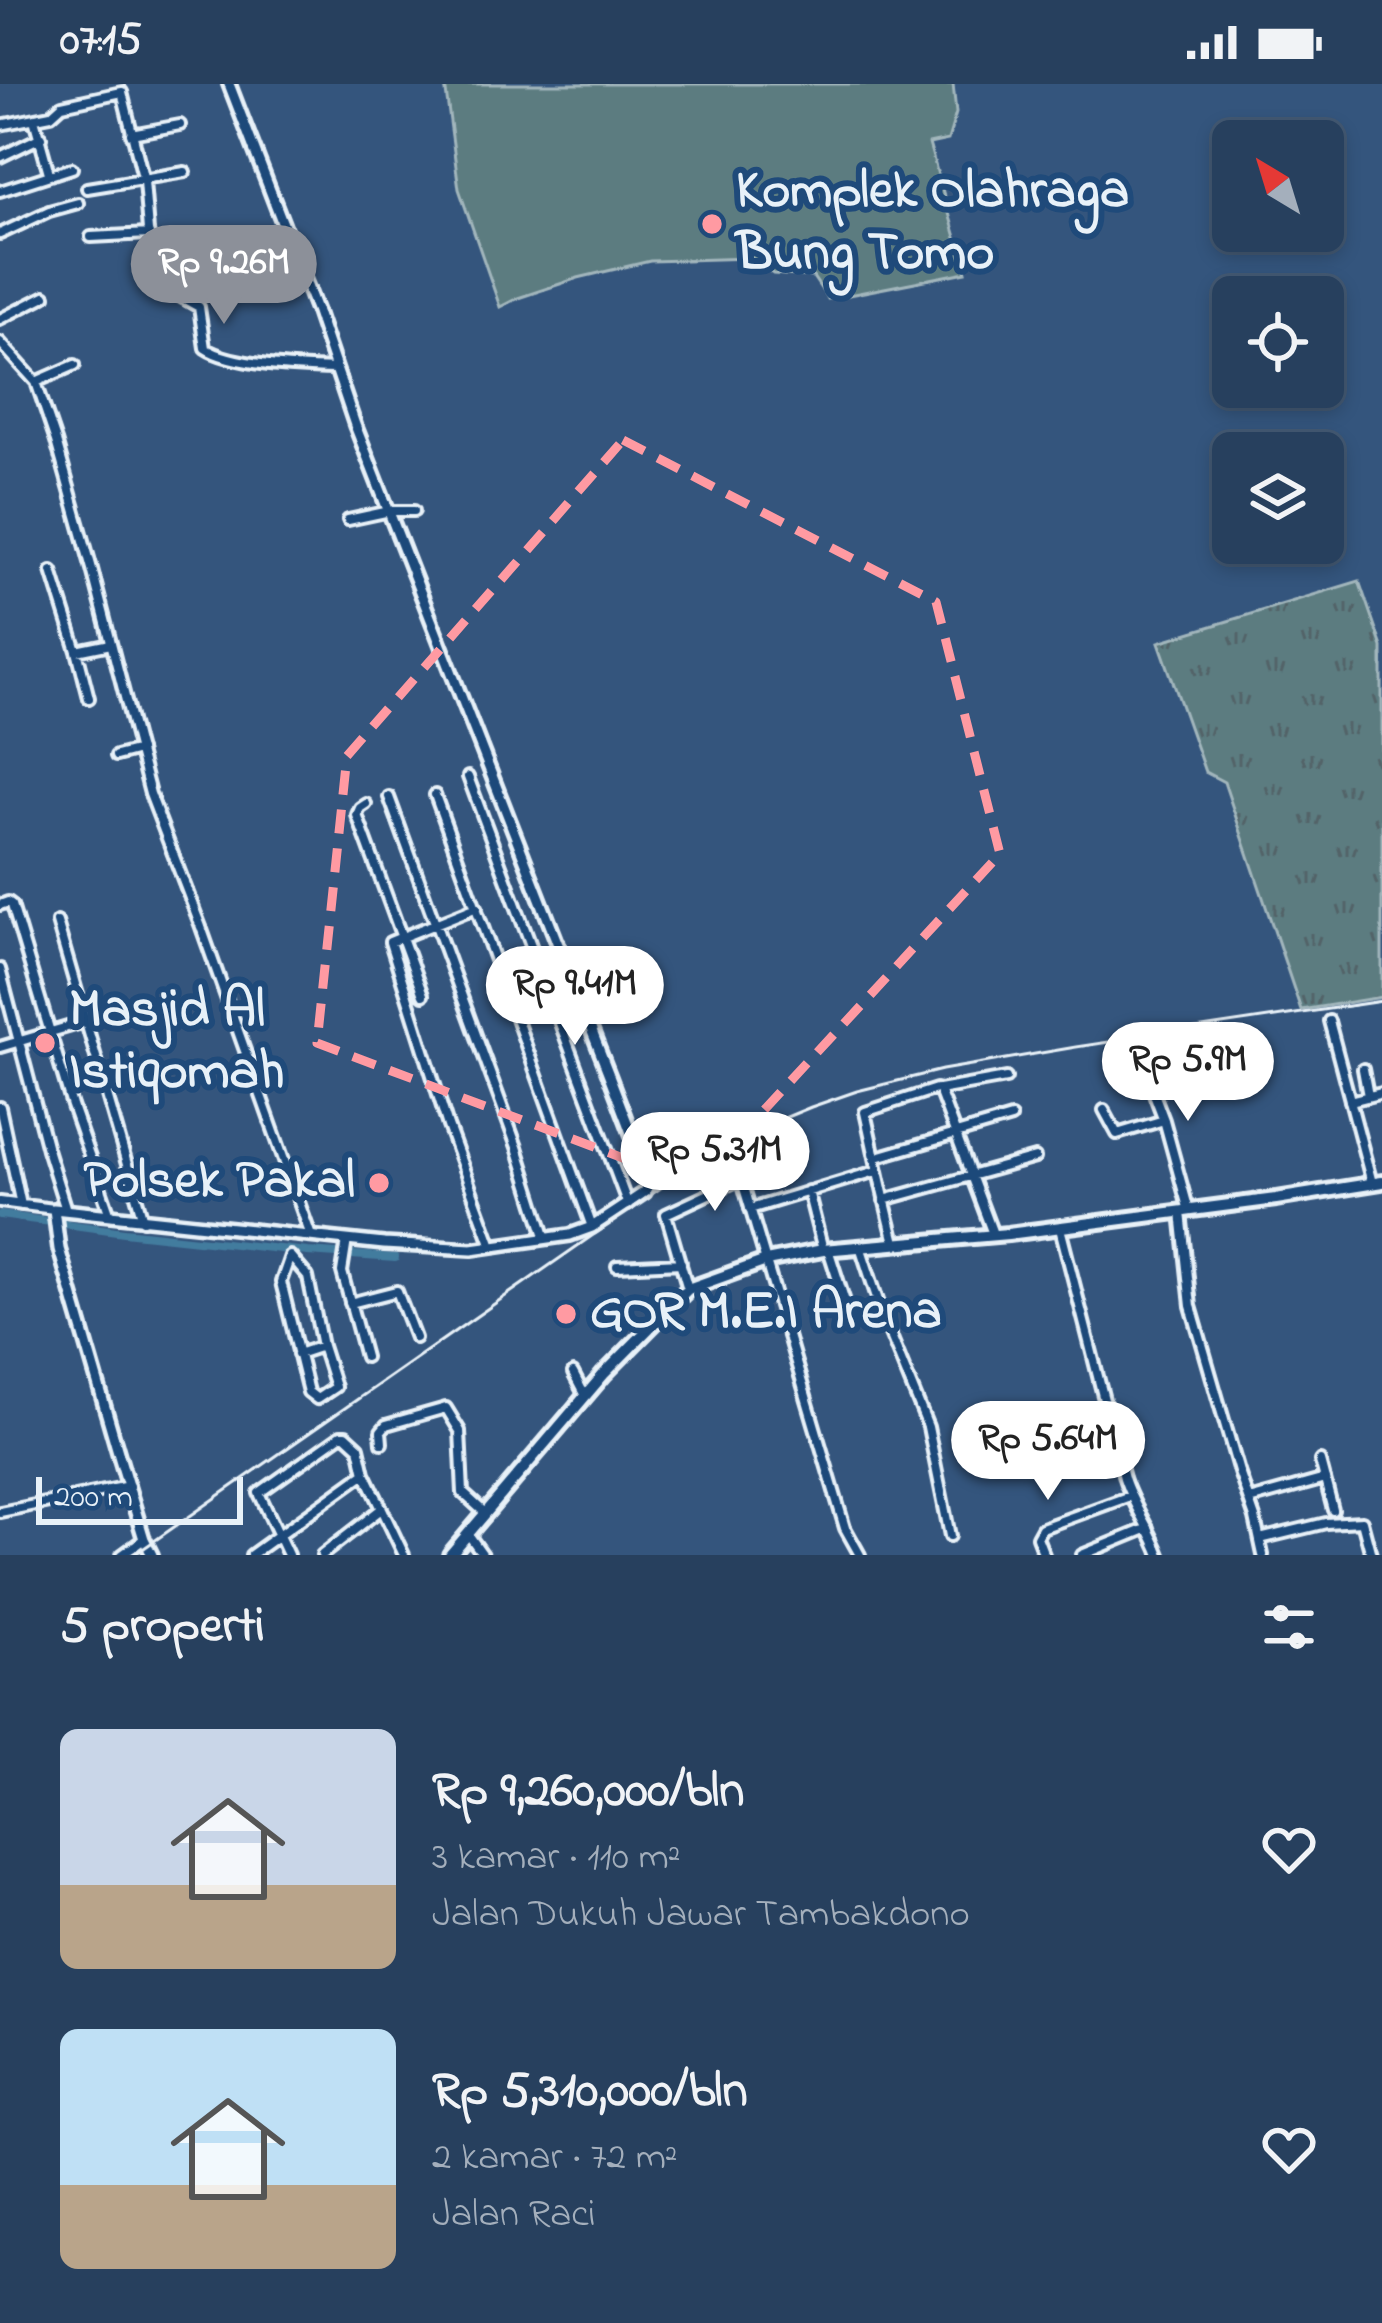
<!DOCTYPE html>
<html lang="id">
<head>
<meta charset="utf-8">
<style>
	:root { --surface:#27405e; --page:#2f4764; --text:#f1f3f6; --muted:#a4afbc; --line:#435973; --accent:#8c9099 }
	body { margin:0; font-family:"Indie Flower",sans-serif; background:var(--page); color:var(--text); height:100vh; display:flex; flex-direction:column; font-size:45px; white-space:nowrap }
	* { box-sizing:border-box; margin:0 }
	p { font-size:39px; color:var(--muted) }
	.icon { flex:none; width:66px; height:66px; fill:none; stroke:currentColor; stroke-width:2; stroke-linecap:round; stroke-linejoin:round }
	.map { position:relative; height:1471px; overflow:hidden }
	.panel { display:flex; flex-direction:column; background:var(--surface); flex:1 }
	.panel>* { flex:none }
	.needle { width:78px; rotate:322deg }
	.buttons { position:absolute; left:1212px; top:36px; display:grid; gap:24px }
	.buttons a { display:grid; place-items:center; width:132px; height:132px; border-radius:18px; background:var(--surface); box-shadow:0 6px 18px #0003,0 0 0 3px var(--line); font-size:60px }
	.scale { position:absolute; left:36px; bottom:30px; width:207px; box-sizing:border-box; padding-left:12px; border:6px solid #e8f1f8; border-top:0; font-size:33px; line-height:42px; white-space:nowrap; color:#e8f1f8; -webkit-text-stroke:9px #1f4a7a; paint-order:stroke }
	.price { position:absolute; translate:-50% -102px; padding:0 27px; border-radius:42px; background:#fff; color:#222; font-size:39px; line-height:78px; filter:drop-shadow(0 3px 6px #0008) }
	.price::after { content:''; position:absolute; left:50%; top:72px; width:36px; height:27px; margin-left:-18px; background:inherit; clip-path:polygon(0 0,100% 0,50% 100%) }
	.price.selected { background:var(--accent); color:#fff }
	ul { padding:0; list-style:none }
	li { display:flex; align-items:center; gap:36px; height:300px; padding:0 60px }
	li span { display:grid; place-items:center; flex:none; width:336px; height:240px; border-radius:18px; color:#555 }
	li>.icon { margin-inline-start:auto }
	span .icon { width:144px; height:144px; fill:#fffc; stroke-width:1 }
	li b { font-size:51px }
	h2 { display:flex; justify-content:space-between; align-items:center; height:144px; padding:0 60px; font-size:51px }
	.status { display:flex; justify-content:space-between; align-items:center; height:84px; padding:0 60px; background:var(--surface); direction:ltr }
	.status svg { height:33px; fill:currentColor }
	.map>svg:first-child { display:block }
	.grass { fill:url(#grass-tufts); stroke:#a2b6bc; stroke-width:3 }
	.garden { fill:#5b7b80; stroke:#a2b6bc; stroke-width:3 }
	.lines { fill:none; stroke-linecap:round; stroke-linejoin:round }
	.canal { stroke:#437b9e; stroke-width:8 }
	.minor-casing { stroke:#e8f1f8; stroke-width:16 }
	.tertiary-casing { stroke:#e8f1f8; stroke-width:18 }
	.secondary-casing { stroke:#e8f1f8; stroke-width:20 }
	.minor { stroke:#1f4a7a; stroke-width:8 }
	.tertiary { stroke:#1f4a7a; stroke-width:9 }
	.secondary { stroke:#1f4a7a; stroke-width:10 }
	.rail { stroke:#e8f1f8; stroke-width:3 }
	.marked { fill:none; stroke:#ff9aa2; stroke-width:9; stroke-dasharray:24 15; stroke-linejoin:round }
	.poi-dot { fill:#ff9aa2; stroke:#1f4a7a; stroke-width:4.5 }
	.labels { text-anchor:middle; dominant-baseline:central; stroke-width:12; stroke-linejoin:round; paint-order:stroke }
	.poi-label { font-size:54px; font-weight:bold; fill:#e8f1f8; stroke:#1f4a7a; text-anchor:start }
</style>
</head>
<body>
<div class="status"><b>07:15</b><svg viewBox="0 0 49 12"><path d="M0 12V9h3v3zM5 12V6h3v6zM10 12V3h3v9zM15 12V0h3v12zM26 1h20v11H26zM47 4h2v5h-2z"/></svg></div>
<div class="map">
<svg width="1382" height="1471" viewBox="0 0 1382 1471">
	<defs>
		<pattern id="grass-tufts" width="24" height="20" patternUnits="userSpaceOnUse" patternTransform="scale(3)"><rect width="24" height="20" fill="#5b7b80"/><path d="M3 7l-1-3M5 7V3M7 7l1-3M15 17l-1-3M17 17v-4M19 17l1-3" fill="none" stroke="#526468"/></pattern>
	</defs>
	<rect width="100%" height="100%" fill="#34557d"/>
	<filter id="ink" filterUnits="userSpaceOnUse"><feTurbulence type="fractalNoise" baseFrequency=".00833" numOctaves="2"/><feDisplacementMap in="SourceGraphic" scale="24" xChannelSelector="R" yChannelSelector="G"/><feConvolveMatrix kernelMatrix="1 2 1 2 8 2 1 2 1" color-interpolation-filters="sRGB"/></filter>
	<g filter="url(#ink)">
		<!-- grass -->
		<path class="grass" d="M 1359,497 L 1382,563 L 1382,913 L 1301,926 L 1224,698 L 1205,688 L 1159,558 Z"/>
		<!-- garden -->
		<path class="garden" d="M 445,0 L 953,0 L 956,29 L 948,56 L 929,60 L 966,188 L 828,215 L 813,193 L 773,190 L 752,174 L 650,177 L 578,194 L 518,214 L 500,223 L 459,105 Z"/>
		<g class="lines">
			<!-- canal -->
			<path class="canal" d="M 0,1131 L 124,1148 L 308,1168 L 395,1174"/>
			<!-- minor casing -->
			<g class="minor-casing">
				<path id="minor" d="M 34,35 L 49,89
					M 0,41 L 51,31 L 62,21 L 122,8 L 144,97 L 148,147 L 158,200 L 199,223 L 205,264 C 231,282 304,284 336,285
					M 131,50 L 180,41
					M 0,73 L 41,53
					M 87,104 L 185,88
					M 0,107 L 72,84
					M 0,150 L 49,127 L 78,119
					M 91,153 L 149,150
					M 0,235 L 45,212
					M 0,258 L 36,298 L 56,357 L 92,485 L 150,710 L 201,843 L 311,1152
					M 36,298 L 75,281
					M 348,436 L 390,427 L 414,427
					M 52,487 L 77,567 L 111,560
					M 77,567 L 89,614
					M 116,672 L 139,666
					M 468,693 L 628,1121
					M 435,711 L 592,1143
					M 389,713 L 517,1063 L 545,1152
					M 366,720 L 360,724 L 357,731 L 423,911
					M 0,821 L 8,818 L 12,821 L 72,1022 L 110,1131
					M 477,823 L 390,858 L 448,1042 L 492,1162
					M 57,838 L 143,1136
					M 0,885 L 47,1065 L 66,1126
					M 1329,937 L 1372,1099
					M 0,963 L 88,937
					M 1142,978 L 1164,1036
					M 1363,985 L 1368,1012
					M 939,1006 L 1006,994
					M 1350,1017 L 1382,1009
					M 0,1023 L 21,1121
					M 1104,1026 L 1117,1050 L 1164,1036 L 1189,1127
					M 791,1062 L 754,1078 L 740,1090 L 845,1444 L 860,1471
					M 877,1073 L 1011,1034
					M 808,1107 L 823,1166
					M 884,1116 L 1035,1074
					M 0,1118 L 54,1125
					M 750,1125 L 876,1087
					M 1181,1128 L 1191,1222 L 1239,1388 L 1255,1434 L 1263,1471
					M 1060,1144 L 1124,1394 C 1133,1422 1150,1444 1160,1471
					M 347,1156 L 342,1188 L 365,1273
					M 895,1158 C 883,1114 875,1072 865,1028 L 936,1005 L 939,1006 L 993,1150
					M 860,1162 L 883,1232 L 928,1343 L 950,1452
					M 828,1165 L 847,1224
					M 290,1172 L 308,1193 L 322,1262 L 335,1303 L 317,1315 L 308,1308 L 281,1198 Z
					M 617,1182 L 681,1179
					M 688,1205 L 666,1130 L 741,1095
					M 350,1219 L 397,1207 L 415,1254
					M 298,1270 L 322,1262
					M 573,1289 L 585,1312
					M 382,1359 L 381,1347 L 386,1341 L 446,1324 L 460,1347 L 463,1409 L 485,1429
					M 1320,1377 L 1333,1426
					M 1249,1416 L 1325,1395
					M 0,1428 L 129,1402
					M 468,1450 L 483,1471
					M 1260,1455 L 1326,1439 L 1362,1437 L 1371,1471
					M 122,1471 L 144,1455
					M 251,1471 L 365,1389
					M 288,1471 L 259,1409 L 341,1351 L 346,1351 L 359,1363 L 365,1389 L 404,1471
					M 322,1471 L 380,1426
					M 1044,1471 L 1037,1453 L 1042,1444 L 1130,1412
					M 1082,1471 L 1148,1444"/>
			</g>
			<!-- tertiary casing -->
			<g class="tertiary-casing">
				<path id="tertiary" d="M 152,1471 L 144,1455 L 120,1375 L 59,1165 L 54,1125 L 384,1160 L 472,1165 L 570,1151 L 592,1143 L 645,1108 L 648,1101 L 646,1088 L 609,991 L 355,341 L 317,228 L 229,0"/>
			</g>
			<!-- secondary casing -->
			<g class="secondary-casing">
				<path id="secondary" d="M 450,1471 L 604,1290 L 688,1205 L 766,1177 L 823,1166 L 1008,1150 L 1276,1115 L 1382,1098"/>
			</g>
			<!-- minor -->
			<use href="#minor" class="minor"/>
			<!-- tertiary -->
			<use href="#tertiary" class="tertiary"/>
			<!-- secondary -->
			<use href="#secondary" class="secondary"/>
			<!-- rail -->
			<path class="rail" d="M 134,1471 L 698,1078 L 765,1042 L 811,1023 L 857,1007 L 942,986 L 1076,963 L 1382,917"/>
		</g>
	</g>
	<!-- marked area -->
	<path class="marked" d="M 623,356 L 936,518 L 1000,770 L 695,1101 L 317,959 L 347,672 Z"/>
	<!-- markers -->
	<g class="poi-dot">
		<circle cx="712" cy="140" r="12"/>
		<circle cx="45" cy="959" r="12"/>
		<circle cx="379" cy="1099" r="12"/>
		<circle cx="566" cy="1230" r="12"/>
	</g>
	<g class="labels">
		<!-- poi labels -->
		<g class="poi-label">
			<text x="736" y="109">Komplek Olahraga<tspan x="736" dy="62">Bung Tomo</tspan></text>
			<text x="69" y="928">Masjid Al<tspan x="69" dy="62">Istiqomah</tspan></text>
			<text x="355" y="1099" text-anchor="end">Polsek Pakal</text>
			<text x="590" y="1230">GOR M.E.I Arena</text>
		</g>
	</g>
</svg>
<div class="buttons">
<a><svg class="needle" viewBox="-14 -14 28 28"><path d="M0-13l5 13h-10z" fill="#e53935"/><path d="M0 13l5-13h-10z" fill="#a4afbc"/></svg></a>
<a><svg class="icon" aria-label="locate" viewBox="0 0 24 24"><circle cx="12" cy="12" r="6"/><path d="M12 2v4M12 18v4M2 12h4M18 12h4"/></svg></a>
<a><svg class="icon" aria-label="layers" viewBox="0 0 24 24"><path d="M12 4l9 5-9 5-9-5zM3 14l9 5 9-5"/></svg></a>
</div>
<div class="scale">200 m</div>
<b class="price selected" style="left:224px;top:243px">Rp 9.26M</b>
<b class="price" style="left:575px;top:964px">Rp 9.41M</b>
<b class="price" style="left:1188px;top:1040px">Rp 5.9M</b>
<b class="price" style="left:715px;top:1130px">Rp 5.31M</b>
<b class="price" style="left:1048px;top:1419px">Rp 5.64M</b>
</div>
<section class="panel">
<h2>5 properti<svg class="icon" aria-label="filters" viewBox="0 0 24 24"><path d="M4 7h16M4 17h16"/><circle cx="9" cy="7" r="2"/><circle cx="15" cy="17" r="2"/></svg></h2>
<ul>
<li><span style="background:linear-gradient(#c9d6e8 65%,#b9a48a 0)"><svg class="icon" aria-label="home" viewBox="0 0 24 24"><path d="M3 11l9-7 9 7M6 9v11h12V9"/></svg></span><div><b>Rp 9,260,000/bln</b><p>3 kamar · 110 m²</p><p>Jalan Dukuh Jawar Tambakdono</p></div><svg class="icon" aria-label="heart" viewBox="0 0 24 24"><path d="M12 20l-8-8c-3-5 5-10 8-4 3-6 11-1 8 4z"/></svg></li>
<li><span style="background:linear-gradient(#bfe0f5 65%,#b9a48a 0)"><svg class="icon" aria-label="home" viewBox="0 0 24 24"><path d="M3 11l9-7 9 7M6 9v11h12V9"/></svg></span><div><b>Rp 5,310,000/bln</b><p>2 kamar · 72 m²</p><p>Jalan Raci</p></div><svg class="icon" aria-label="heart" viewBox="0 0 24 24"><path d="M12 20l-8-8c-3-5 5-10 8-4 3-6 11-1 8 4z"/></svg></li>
</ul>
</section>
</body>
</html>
